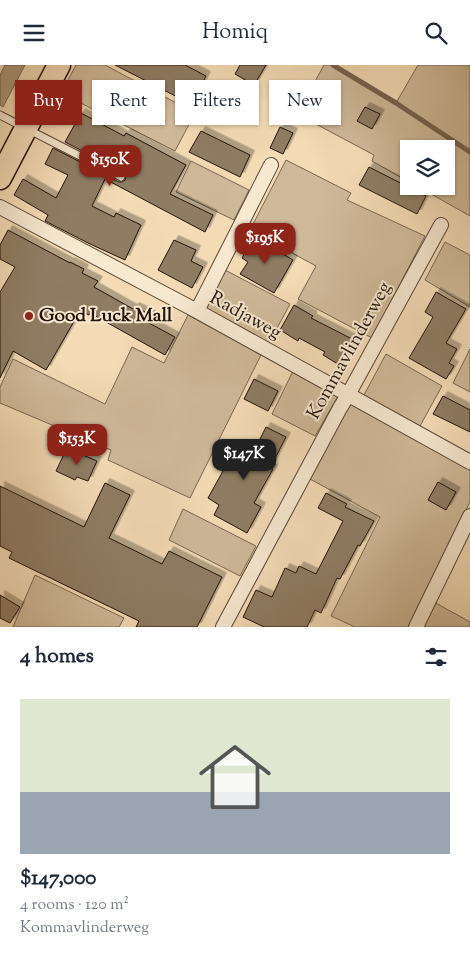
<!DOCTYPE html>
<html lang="en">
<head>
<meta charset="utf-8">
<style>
	:root { --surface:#fff; --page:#f6f6f7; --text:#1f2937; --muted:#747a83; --line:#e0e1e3; --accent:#8f2418 }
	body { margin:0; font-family:"Sorts Mill Goudy",serif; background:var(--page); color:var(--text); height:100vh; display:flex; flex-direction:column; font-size:19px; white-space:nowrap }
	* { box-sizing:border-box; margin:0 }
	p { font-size:16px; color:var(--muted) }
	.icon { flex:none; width:28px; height:28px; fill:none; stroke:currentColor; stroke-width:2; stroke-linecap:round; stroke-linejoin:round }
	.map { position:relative; height:562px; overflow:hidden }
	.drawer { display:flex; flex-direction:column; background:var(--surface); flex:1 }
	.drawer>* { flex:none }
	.hud { position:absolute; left:15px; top:15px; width:440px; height:45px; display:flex; gap:10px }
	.controls { position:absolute; left:400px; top:75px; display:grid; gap:10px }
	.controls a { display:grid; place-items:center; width:55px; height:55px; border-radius:0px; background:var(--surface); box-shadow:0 1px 4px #0004; font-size:25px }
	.price { position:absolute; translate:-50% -42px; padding:0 11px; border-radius:10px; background:var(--accent); color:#fff; font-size:16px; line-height:32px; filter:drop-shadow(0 1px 2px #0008) }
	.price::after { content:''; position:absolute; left:50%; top:30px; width:15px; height:11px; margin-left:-8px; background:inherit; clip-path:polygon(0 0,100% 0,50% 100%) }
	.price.active { background:#222; color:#fff }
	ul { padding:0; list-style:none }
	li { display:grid; align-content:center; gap:10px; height:265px; padding:0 20px }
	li+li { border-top:1px solid var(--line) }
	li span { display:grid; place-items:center; height:155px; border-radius:0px; color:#555 }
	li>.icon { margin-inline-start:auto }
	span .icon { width:90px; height:90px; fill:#fffc; stroke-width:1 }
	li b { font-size:21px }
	h2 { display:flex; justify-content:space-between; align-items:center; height:60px; padding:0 20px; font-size:21px }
	.pill { padding:0 18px; border-radius:0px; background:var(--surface); box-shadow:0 1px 4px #0004; font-size:18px; line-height:45px }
	.pill.active { background:var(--accent); color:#fff }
	header { display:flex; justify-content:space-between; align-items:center; height:65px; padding:0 20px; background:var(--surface); font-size:22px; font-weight:600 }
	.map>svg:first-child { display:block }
	.green { fill:#cfb999; stroke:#786651 }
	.water { fill:#ac977b; stroke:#75624d }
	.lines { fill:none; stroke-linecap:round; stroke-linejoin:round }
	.stream { stroke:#75624d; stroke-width:5 }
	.building { fill:#8f7b63; stroke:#221209; filter:url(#shadow) }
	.lane-casing { stroke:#564434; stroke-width:9 }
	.street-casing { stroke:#564434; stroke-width:16 }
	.primary-casing { stroke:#221209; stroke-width:25 }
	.lane { stroke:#f7e8d0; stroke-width:7 }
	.street { stroke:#f7e8d0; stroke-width:14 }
	.primary { stroke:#f3dbb6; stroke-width:22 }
	.poi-dot { fill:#8f2418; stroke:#f7e8d0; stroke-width:2 }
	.labels { text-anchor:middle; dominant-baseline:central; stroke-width:4; stroke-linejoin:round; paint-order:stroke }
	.poi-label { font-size:19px; font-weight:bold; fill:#221209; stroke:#f7e8d0; text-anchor:start }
	.street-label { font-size:19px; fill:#221209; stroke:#f7e8d0 }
</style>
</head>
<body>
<header><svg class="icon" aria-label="menu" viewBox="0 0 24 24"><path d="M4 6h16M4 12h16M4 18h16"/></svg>Homiq<svg class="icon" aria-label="search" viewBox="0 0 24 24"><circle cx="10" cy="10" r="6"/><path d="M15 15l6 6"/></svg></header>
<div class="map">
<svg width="470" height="562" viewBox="0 0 470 562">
	<defs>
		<filter id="shadow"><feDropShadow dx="4.5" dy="-4.5" stdDeviation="0" flood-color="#0004"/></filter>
	</defs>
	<rect width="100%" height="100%" fill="#f3dbb6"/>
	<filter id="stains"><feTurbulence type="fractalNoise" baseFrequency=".004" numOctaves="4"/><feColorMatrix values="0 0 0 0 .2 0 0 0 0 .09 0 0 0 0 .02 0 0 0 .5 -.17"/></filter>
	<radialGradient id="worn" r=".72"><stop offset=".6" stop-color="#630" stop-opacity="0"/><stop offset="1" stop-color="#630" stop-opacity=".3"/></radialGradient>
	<!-- green -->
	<path class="green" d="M 76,0 L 105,0 L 195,48 L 175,86 L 61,28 Z
		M 324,0 L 333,0 L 396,38 L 418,0 L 470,0 L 470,151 L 417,121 L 446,121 L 446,84 L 409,84 L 409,117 L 372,96 L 374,90 L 297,49 Z
		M 286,95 L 351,128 L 347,135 L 425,171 L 372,273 L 298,234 L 316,201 L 250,165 Z
		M 191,96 L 249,125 L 234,155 L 176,127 Z
		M 445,177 L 470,190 L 470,242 L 425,215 Z
		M 225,205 L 290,239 L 268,280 L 204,244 Z
		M 188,250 L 261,290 L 190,433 L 108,395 L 111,385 L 0,338 L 0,322 L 13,294 L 105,339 L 132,282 L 164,298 Z
		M 470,284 L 470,327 L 453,318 Z
		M 386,289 L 442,321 L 420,361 L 364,330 Z
		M 293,306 L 338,331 L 315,371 L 272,349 Z
		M 350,337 L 470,404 L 470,437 L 408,562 L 355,562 L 331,551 L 380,452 L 310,414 Z
		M 183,444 L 256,481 L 240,511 L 169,475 Z
		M 35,510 L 124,553 L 119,562 L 13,562 Z
		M 434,537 L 470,557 L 470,562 L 422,562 Z"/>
	<!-- water -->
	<path class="water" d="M 5,0 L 25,0 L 3,42 L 0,40 L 0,10 Z"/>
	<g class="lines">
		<!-- stream -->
		<path class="stream" d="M 333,0 L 396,38 L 470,87"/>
	</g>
	<!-- building -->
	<path class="building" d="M 115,0 L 185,0 L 206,11 L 191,39 Z
		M 240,0 L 266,0 L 254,20 L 235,9 Z
		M 365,42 L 380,49 L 372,64 L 357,56 Z
		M 81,48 L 124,71 L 126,68 L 186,100 L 170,129 L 213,150 L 205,167 L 105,114 L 92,141 L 114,152 L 116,148 L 141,160 L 125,195 L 90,179 L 45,156 L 48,150 L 14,130 L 23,114 L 56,133 L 68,110 L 45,99 L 53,83 L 119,117 L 122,117 L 125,115 L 126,111 L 123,107 L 65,77 Z
		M 280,62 L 293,68 L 283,89 L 270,83 Z
		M 201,66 L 250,90 L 240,112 L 189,87 Z
		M 369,102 L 426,131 L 417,149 L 359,120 Z
		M 8,165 L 70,198 L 70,197 L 84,204 L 82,208 L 98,216 L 94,222 L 133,244 L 135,242 L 151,250 L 147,257 L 175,272 L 165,290 L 90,248 L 89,250 L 80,246 L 46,305 L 13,286 L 0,313 L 0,227 L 15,202 L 0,194 L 0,180 Z
		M 254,172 L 293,195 L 274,228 L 240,209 L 248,197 L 242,193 Z
		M 174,175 L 196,185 L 191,196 L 203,202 L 192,223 L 158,205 Z
		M 436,227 L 466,244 L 446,278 L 457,284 L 449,298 L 454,301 L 446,314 L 409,293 L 433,252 L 425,247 Z
		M 294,240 L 313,251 L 311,253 L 356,276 L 341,301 L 323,290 L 325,287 L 299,273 L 298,276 L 280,265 Z
		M 254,314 L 278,326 L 268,346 L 244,334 Z
		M 443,331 L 470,345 L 470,367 L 433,349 Z
		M 266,362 L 286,372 L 270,403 L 273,404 L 254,438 L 261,442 L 247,468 L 214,450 L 219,440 L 208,433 L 223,406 L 214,401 L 224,384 L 232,389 L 235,383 L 251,392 Z
		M 71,385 L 97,396 L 88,416 L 77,412 L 75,415 L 56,406 L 64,389 L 68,391 Z
		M 438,417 L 456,427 L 446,445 L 428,435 Z
		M 105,418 L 130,430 L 109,473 L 162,499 L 169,486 L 222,512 L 197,562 L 136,562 L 139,556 L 9,493 L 12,487 L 0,481 L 0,421 L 84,462 Z
		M 326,428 L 347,439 L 345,442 L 374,456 L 360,481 L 358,480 L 340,514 L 337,513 L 321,548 L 315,545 L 307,562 L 264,562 L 243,552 L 256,525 L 272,532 L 285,503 L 296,508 L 299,501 L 316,509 L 343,456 L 318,443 Z
		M 0,530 L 20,542 L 10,558 L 0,553 Z"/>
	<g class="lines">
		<!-- lane casing -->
		<g class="lane-casing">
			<path id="lane" d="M 0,50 L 121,112"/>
		</g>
		<!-- street casing -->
		<g class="street-casing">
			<path id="street" d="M 0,142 L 197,246 L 470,397
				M 197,246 L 271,100
				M 223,562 L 340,343 L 348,330 L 441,160
				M 416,562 L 470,451"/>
		</g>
		<!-- primary casing -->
		<g class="primary-casing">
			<path id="primary" d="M 0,113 L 59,0"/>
		</g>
		<!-- lane -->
		<use href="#lane" class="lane"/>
		<!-- street -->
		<use href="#street" class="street"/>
		<!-- primary -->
		<use href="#primary" class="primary"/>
	</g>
	<!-- markers -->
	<circle class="poi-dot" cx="29" cy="251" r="5"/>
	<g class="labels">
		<!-- poi labels -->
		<g class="poi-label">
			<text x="39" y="251">Good Luck Mall</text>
		</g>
		<!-- street labels -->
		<g class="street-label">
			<text transform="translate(245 251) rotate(29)">Radjaweg</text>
			<text transform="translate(350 286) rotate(-61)">Kommavlinderweg</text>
		</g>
	</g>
	<rect width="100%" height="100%" filter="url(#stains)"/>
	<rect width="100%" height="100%" fill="url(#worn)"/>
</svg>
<div class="controls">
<a><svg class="icon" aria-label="layers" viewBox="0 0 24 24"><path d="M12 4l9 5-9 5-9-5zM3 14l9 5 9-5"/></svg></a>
</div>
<b class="price" style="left:110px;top:122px">$150K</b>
<b class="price" style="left:265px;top:200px">$195K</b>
<b class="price" style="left:77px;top:401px">$153K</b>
<b class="price active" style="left:244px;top:416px">$147K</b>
<div class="hud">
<a class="pill active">Buy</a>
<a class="pill">Rent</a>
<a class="pill">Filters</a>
<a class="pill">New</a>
</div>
</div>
<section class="drawer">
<h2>4 homes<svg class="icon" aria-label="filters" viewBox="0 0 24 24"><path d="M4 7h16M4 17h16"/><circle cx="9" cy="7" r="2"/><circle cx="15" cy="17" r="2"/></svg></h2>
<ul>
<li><span style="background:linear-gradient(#dfe7d0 60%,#9aa5b1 0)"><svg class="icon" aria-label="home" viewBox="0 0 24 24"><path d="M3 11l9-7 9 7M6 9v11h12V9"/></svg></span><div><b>$147,000</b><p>4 rooms · 120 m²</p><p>Kommavlinderweg</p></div></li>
</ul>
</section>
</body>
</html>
